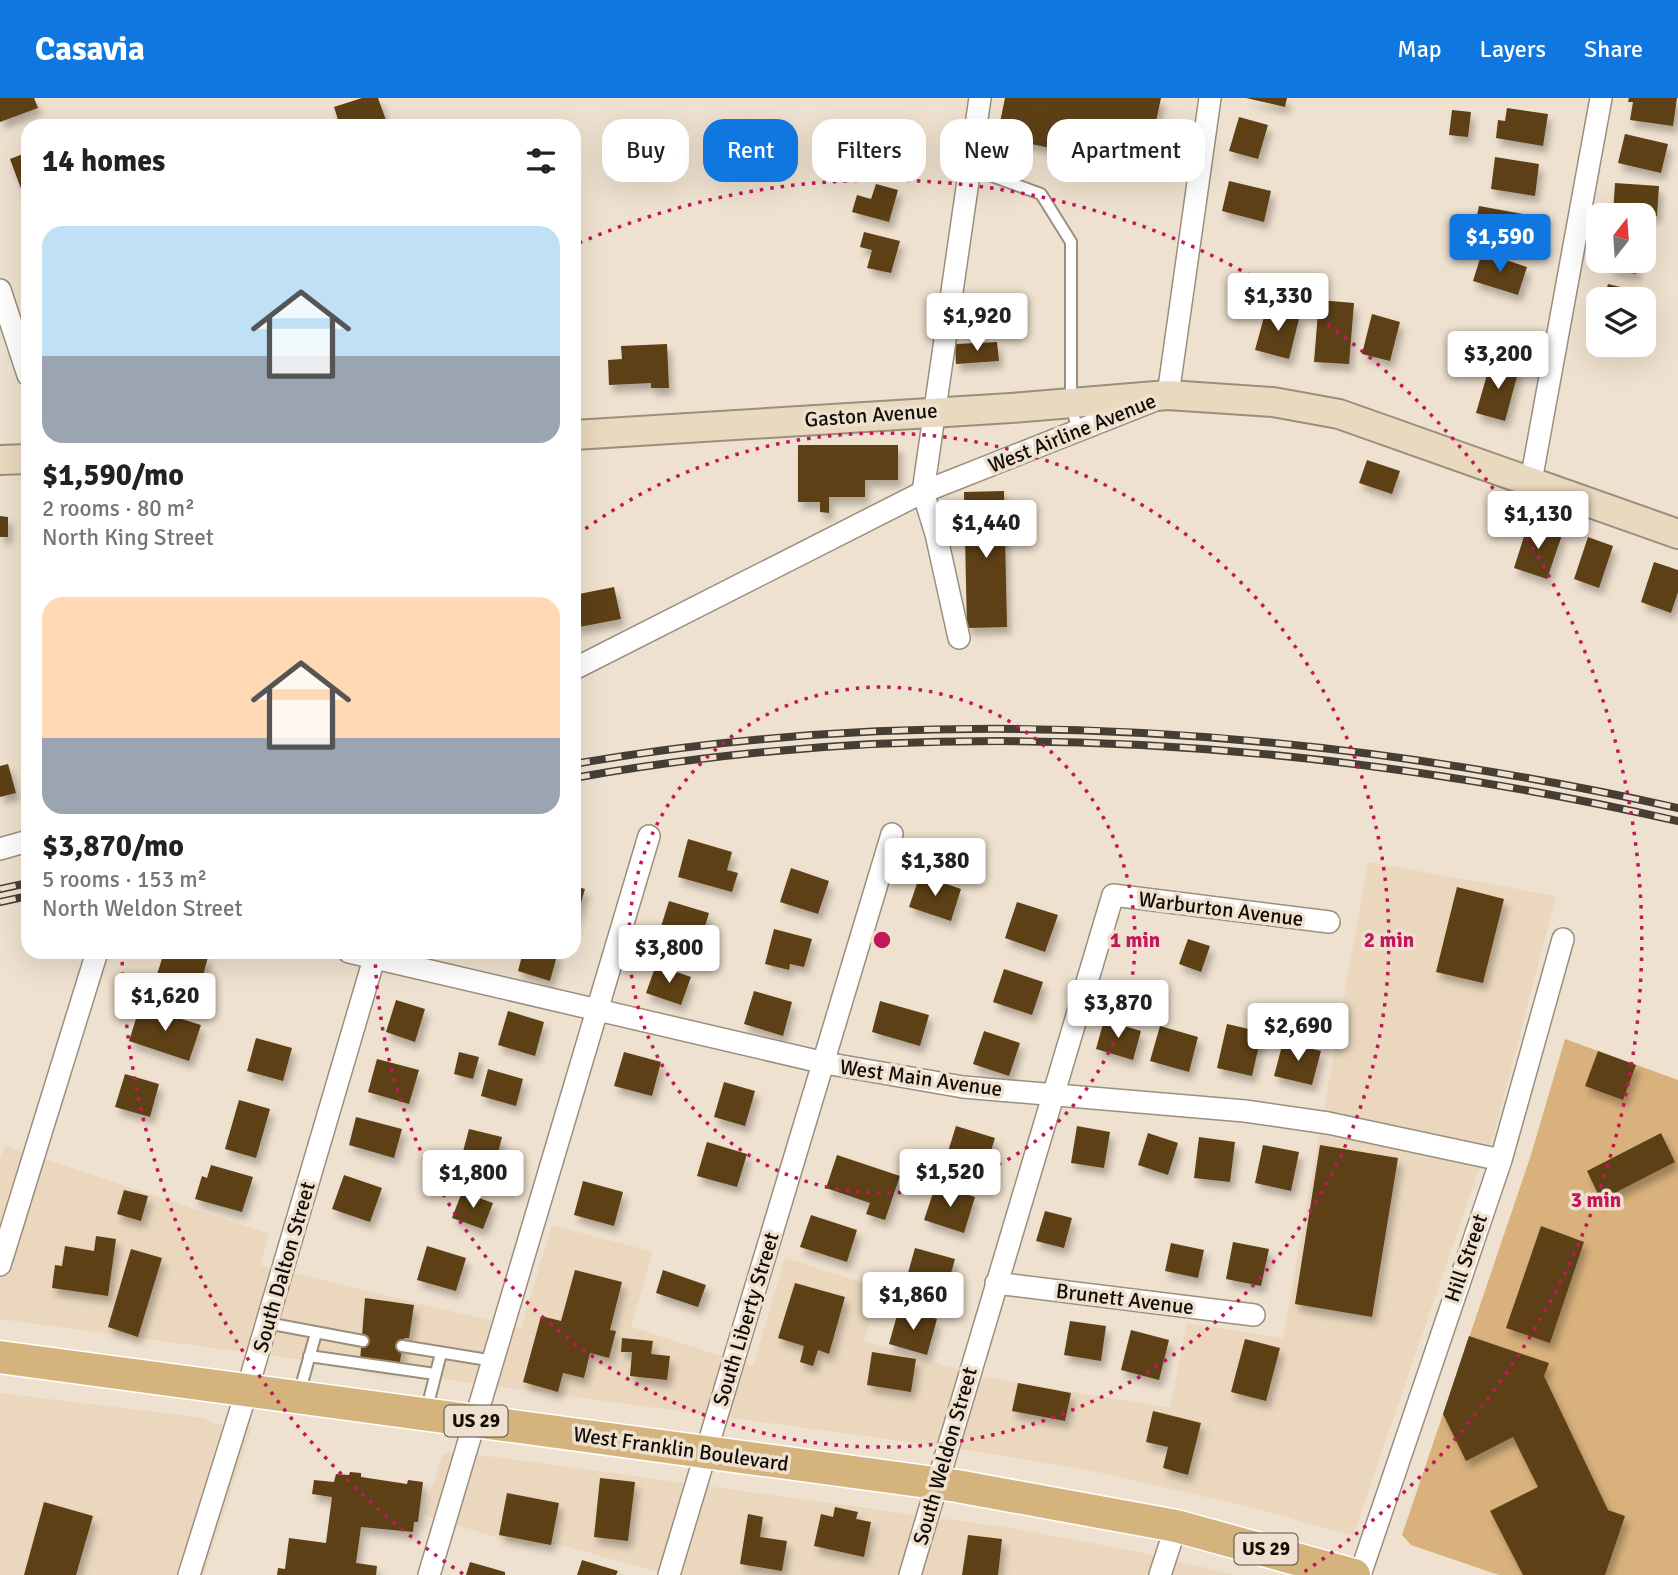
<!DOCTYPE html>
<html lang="en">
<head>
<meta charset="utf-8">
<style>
	:root { --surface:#fff; --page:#f2f2f2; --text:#222; --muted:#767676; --accent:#0f77df }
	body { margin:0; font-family:Signika,sans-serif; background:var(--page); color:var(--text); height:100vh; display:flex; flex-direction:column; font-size:26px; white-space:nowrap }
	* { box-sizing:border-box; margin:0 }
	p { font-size:23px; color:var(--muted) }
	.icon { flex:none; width:38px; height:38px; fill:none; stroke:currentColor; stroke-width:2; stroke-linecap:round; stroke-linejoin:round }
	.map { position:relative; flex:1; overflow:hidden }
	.details { position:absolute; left:21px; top:21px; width:560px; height:840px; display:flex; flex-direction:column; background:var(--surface); border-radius:21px; box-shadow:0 7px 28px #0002 }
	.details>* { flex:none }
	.hud { position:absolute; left:602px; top:21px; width:665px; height:63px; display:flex; gap:14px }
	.needle { width:46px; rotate:17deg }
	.buttons { position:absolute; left:1586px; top:105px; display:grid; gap:14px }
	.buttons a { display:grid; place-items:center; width:70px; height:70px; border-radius:14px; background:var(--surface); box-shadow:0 7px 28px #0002; font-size:35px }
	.price { position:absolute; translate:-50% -60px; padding:0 16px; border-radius:7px; background:#fff; color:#222; font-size:23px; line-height:46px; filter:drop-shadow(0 2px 4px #0008) }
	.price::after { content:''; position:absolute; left:50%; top:42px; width:21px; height:16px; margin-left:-10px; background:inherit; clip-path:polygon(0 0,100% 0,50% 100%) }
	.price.current { background:var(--accent); color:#fff }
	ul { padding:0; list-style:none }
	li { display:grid; align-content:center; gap:14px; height:371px; padding:0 21px }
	li span { display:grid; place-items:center; height:217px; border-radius:21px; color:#555 }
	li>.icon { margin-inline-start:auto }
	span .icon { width:126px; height:126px; fill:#fffc; stroke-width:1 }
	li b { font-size:30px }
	h2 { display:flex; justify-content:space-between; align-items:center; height:84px; padding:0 21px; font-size:30px }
	.tag { padding:0 24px; border-radius:21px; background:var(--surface); box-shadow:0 7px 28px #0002; font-size:24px; line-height:63px }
	.tag.current { background:var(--accent); color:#fff }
	header { display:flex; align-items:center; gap:42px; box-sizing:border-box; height:98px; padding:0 35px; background:var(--accent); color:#fff }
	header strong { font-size:33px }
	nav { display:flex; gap:38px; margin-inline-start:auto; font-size:24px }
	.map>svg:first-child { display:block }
	.built { fill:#ead7be }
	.green { fill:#d8b17c }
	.building { fill:#5d4014; filter:url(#shadow) }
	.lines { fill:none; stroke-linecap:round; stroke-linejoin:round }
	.lane-casing { stroke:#9b8e7d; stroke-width:14 }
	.street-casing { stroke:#9b8e7d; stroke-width:24 }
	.secondary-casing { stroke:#9b8e7d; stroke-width:32 }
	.primary-casing { stroke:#fff; stroke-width:35 }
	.lane { stroke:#fff; stroke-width:10 }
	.street { stroke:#fff; stroke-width:21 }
	.secondary { stroke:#e9d9be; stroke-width:28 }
	.primary { stroke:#d4b37d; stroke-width:32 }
	.rail-casing { stroke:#453e35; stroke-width:8 }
	.rail { stroke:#efe1cf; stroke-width:5; stroke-dasharray:16; stroke-linecap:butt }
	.ring { fill:none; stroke:#c2185b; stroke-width:3.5; stroke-dasharray:3.5 7 }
	.labels { text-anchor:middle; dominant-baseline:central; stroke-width:7; stroke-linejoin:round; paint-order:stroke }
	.shield { fill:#efe1cf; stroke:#544d43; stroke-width:2 }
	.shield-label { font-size:19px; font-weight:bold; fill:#120d07 }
	.street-label { font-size:21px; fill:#120d07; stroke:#efe1cf }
	.centre { fill:#c2185b; stroke:#efe1cf; stroke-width:3.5 }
	.ring-label { font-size:21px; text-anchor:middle; font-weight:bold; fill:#c2185b; stroke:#efe1cf; stroke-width:7; stroke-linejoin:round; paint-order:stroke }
</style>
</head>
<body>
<header>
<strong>Casavia</strong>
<nav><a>Map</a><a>Layers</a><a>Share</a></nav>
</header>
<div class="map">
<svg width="1678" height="1477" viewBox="0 0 1678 1477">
	<defs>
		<filter id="shadow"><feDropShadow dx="4" dy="7" stdDeviation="3.5" flood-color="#0004"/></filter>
	</defs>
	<rect width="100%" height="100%" fill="#efe1cf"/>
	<!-- built -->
	<path class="built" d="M 1368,764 L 1556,798 L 1494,1037 L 1477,1077 L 1353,1438 L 1254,1410 L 1097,1374 L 968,1352 L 0,1221 L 0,1063 L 5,1048 L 269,1136 L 260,1167 L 521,1230 L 552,1127 L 653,1154 L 631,1229 L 753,1268 L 785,1160 L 881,1190 L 864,1243 L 983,1279 L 1170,1310 L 1187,1225 L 1283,1240 Z
		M 0,1295 L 204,1320 L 212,1325 L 252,1329 L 204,1477 L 0,1477 Z
		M 443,1355 L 480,1357 L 1010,1430 L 1134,1453 L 1236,1477 L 668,1477 L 558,1446 L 526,1448 L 423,1417 Z"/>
	<!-- green -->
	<path class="green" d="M 1565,941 L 1678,982 L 1678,1477 L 1499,1477 L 1411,1447 L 1402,1437 L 1531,1057 Z"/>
	<!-- building -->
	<path class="building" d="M 0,0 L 34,0 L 38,10 L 0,24 Z
		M 362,0 L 378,0 L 387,25 L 377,28 L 340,28 L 334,9 Z
		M 1005,0 L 1161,0 L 1146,70 L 997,39 Z
		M 1246,0 L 1287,0 L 1285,9 Z
		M 1629,0 L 1677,0 L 1673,28 L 1630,22 L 1633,4 L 1628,4 Z
		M 1507,10 L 1548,16 L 1543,48 L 1496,40 L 1498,22 L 1505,23 Z
		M 1452,12 L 1471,14 L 1468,39 L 1449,37 Z
		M 1239,19 L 1268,27 L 1258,61 L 1229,53 Z
		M 1625,36 L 1668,46 L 1661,75 L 1618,65 Z
		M 28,54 L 28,94 L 23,96 L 10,61 Z
		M 1495,59 L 1539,66 L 1535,98 L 1491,91 Z
		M 1229,83 L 1271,93 L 1264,124 L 1222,113 Z
		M 1615,85 L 1659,88 L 1657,118 L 1613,115 Z
		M 876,86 L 898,92 L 889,124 L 852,114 L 857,97 L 871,101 Z
		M 1479,108 L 1523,116 L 1517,144 L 1473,136 Z
		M 864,134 L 900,143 L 891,175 L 867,170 L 872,152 L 860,149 Z
		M 1482,154 L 1527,169 L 1518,197 L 1473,183 Z
		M 1610,163 L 1638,163 L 1636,176 L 1608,170 Z
		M 1608,186 L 1633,192 L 1630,201 L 1604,201 Z
		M 1319,202 L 1354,205 L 1349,266 L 1314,264 Z
		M 1267,208 L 1300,217 L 1289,261 L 1255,252 Z
		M 1372,216 L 1400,224 L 1390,263 L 1362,256 Z
		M 997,244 L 999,263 L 956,266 L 955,246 Z
		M 667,246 L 669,290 L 651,290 L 651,285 L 609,287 L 608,262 L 622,261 L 621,248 Z
		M 1491,263 L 1519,271 L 1505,323 L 1476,315 Z
		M 798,347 L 898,347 L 898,382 L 865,382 L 865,399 L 829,399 L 829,415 L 820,414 L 820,404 L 798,404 Z
		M 1367,362 L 1400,373 L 1392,396 L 1359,385 Z
		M 1004,393 L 1007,529 L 967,530 L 964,394 Z
		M 0,418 L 8,419 L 8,439 L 0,439 Z
		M 1528,426 L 1562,437 L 1547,481 L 1514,470 Z
		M 1588,439 L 1613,448 L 1599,490 L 1574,481 Z
		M 1654,464 L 1678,472 L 1678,494 L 1671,515 L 1641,504 Z
		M 614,489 L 621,521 L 574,530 L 574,497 Z
		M 8,666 L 16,695 L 0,699 L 0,668 Z
		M 688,741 L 732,754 L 727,772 L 738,775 L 732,794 L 678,779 Z
		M 791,770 L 829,783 L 818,816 L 780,804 Z
		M 920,777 L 961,791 L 951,823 L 909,809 Z
		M 574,788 L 585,791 L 575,826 L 574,826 Z
		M 1457,789 L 1504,801 L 1483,885 L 1436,874 Z
		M 669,803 L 709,815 L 702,838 L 691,835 L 688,844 L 659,835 Z
		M 1017,804 L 1058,817 L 1045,854 L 1005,840 Z
		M 774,831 L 812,841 L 804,869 L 790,866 L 789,872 L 765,866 Z
		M 1188,841 L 1210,848 L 1201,874 L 1179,866 Z
		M 164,854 L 192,854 L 208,859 L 199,892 L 156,880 Z
		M 523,854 L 558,854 L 550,883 L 518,873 Z
		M 656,867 L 691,879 L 681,907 L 646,895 Z
		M 1004,871 L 1043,884 L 1032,917 L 993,904 Z
		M 754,893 L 792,904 L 783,938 L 744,926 Z
		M 396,902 L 425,911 L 415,944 L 386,934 Z
		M 880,903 L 929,917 L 920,948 L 872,934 Z
		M 140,908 L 201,927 L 189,963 L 129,943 Z
		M 508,913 L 544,924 L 535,958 L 498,947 Z
		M 1104,922 L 1141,933 L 1133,962 L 1096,951 Z
		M 1227,926 L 1262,934 L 1252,978 L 1217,970 Z
		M 1160,928 L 1198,939 L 1189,974 L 1150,963 Z
		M 984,933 L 1020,945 L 1009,978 L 973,966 Z
		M 256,940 L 292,950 L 283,983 L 247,973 Z
		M 1283,944 L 1321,953 L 1312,987 L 1274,978 Z
		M 1598,953 L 1636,967 L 1623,1002 L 1585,988 Z
		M 459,954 L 479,959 L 473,981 L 454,976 Z
		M 624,954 L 661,964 L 652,998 L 614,988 Z
		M 377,961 L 419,972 L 409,1006 L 368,994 Z
		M 488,971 L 523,981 L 516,1008 L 481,998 Z
		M 125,976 L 159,986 L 150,1019 L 115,1009 Z
		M 724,984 L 755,993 L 745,1028 L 714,1019 Z
		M 239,1002 L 270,1011 L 256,1060 L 225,1051 Z
		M 356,1019 L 402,1031 L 394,1060 L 349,1047 Z
		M 956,1028 L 995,1040 L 985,1072 L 946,1060 Z
		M 1077,1028 L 1110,1034 L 1104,1070 L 1071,1065 Z
		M 469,1031 L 502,1039 L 493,1074 L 460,1065 Z
		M 1148,1035 L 1178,1045 L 1168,1077 L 1138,1067 Z
		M 1661,1035 L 1675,1064 L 1601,1102 L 1587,1073 Z
		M 1199,1039 L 1235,1044 L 1230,1084 L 1194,1080 Z
		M 707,1044 L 747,1056 L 737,1089 L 697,1078 Z
		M 1263,1047 L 1299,1054 L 1291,1093 L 1255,1085 Z
		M 1320,1047 L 1398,1060 L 1372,1219 L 1295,1206 Z
		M 837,1057 L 900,1078 L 885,1122 L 866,1116 L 870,1105 L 826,1090 Z
		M 211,1067 L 253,1079 L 242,1114 L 195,1101 L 202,1078 L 207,1080 Z
		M 344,1077 L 382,1090 L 370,1124 L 332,1111 Z
		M 583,1083 L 623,1094 L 614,1128 L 574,1117 Z
		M 936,1086 L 975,1099 L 964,1135 L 924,1122 Z
		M 124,1092 L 148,1098 L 141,1123 L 117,1116 Z
		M 462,1094 L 493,1105 L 483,1131 L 452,1120 Z
		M 1045,1113 L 1072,1120 L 1064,1150 L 1036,1143 Z
		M 811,1117 L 857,1132 L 847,1164 L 800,1149 Z
		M 1541,1128 L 1584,1144 L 1550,1245 L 1506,1230 Z
		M 96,1138 L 116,1141 L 108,1198 L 52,1190 L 55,1167 L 62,1168 L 65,1148 L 94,1153 Z
		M 1233,1144 L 1269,1151 L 1261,1188 L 1226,1181 Z
		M 1171,1145 L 1204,1152 L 1198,1180 L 1165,1173 Z
		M 427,1148 L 466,1160 L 456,1193 L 417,1182 Z
		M 915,1150 L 955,1161 L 946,1193 L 906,1182 Z
		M 131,1151 L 162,1160 L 138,1239 L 108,1229 Z
		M 575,1172 L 622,1184 L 610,1232 L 616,1233 L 609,1260 L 590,1255 L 584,1280 L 563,1275 L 558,1294 L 523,1284 L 541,1218 L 561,1223 Z
		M 663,1172 L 706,1187 L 698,1209 L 656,1195 Z
		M 795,1185 L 845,1199 L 829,1256 L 818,1252 L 813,1268 L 800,1264 L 804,1248 L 778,1240 Z
		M 365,1200 L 414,1207 L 409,1240 L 404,1240 L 399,1269 L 360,1263 Z
		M 899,1210 L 937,1221 L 927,1257 L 889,1246 Z
		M 1070,1223 L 1106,1228 L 1101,1263 L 1064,1257 Z
		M 1131,1232 L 1169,1242 L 1159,1282 L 1121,1272 Z
		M 1469,1238 L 1549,1265 L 1544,1278 L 1608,1412 L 1625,1418 L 1605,1477 L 1523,1477 L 1490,1413 L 1538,1389 L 1513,1339 L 1466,1363 L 1443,1316 Z
		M 622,1240 L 653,1243 L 651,1256 L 670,1258 L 667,1282 L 630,1278 L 632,1254 L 621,1254 Z
		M 1245,1241 L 1280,1250 L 1266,1303 L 1231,1294 Z
		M 872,1254 L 916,1261 L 911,1294 L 867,1287 Z
		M 1018,1285 L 1071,1295 L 1065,1323 L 1012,1313 Z
		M 1153,1313 L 1201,1325 L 1188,1377 L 1163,1370 L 1168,1349 L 1146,1344 Z
		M 350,1374 L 361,1375 L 361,1379 L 407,1386 L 408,1382 L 423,1384 L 418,1424 L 414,1424 L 413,1434 L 361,1429 L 356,1465 L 377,1468 L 376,1477 L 277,1477 L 278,1470 L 285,1471 L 289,1440 L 326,1445 L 332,1399 L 312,1396 L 314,1382 L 334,1384 L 336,1376 L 349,1377 Z
		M 600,1380 L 635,1384 L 628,1443 L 594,1439 Z
		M 507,1395 L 559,1405 L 551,1447 L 499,1437 Z
		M 44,1404 L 93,1418 L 76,1477 L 24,1477 Z
		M 835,1409 L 858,1414 L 856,1421 L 871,1424 L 864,1459 L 814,1448 L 821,1416 L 833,1419 Z
		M 748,1416 L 763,1419 L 760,1439 L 787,1443 L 782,1473 L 740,1466 Z
		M 968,1437 L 1002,1441 L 998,1477 L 962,1477 Z
		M 582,1462 L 618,1473 L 616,1477 L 577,1477 Z
		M 470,1464 L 505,1474 L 505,1477 L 466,1477 Z"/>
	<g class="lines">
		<!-- lane casing -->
		<g class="lane-casing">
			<path id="lane" d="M 970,70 L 1041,96 L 1071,144 L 1071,305 L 1077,331
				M 267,1225 L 363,1243
				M 402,1248 L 494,1263
				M 309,1258 L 435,1276
				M 299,1296 L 316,1235
				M 426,1314 L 441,1255"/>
		</g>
		<!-- street casing -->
		<g class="street-casing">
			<path id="street" d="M 0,192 L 28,277
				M 1531,383 L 1601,0
				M 959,540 L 936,436 L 923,394 L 980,0
				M 574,571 L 923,394 L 1168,297 L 1210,0
				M 0,751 L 28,743
				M 349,854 L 825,965 L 963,989 L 1245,1013 L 1328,1025 L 1501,1062
				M 0,1167 L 97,854
				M 996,1185 L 1254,1217
				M 189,1477 L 247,1292 L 376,854
				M 429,1477 L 649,738
				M 669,1477 L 892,736
				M 910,1477 L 1113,797 L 1329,824
				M 1160,1477 L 1176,1428
				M 1360,1477 L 1501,1062 L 1563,841"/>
		</g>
		<!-- secondary casing -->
		<g class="secondary-casing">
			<path id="secondary" d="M 574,337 L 1011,310 L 1168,297 L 1273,304 L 1339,316 L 1678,436
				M 0,362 L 28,361"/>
		</g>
		<!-- primary casing -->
		<g class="primary-casing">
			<path id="primary" d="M 0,1259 L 957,1388 L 1176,1428 L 1354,1477"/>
		</g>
		<!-- lane -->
		<use href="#lane" class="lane"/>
		<!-- street -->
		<use href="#street" class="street"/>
		<!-- secondary -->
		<use href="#secondary" class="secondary"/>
		<!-- primary -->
		<use href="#primary" class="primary"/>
		<!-- rail casing -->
		<g class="rail-casing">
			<path id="rail" d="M 574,666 C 942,602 1315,630 1678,710
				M 574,680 C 940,614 1317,642 1678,723
				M 0,791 L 28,785
				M 0,804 L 28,798"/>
		</g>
		<!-- rail -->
		<use href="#rail" class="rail"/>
	</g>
	<!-- distance rings -->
	<g class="ring">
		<circle cx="882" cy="842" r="253"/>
		<path d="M577 437A507 507 0 1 1 375 855"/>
		<path d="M463 1476A760 760 0 0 1 122 855M579 145A760 760 0 0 1 1301 1476"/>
	</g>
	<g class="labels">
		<!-- shield labels -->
		<g class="shield">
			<rect x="444.5" y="1307.5" width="63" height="31" rx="5"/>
			<rect x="1234.5" y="1435.5" width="63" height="31" rx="5"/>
		</g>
		<g class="shield-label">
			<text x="476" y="1323">US 29</text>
			<text x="1266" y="1451">US 29</text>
		</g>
		<!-- street labels -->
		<g class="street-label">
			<text transform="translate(871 317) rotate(-4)">Gaston Avenue</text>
			<text transform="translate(1072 335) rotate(-22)">West Airline Avenue</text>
			<text transform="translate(1221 811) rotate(7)">Warburton Avenue</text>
			<text transform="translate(921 980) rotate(8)">West Main Avenue</text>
			<text transform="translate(1466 1160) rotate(-71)">Hill Street</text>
			<text transform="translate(284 1169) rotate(-74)">South Dalton Street</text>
			<text transform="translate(1125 1201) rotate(7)">Brunett Avenue</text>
			<text transform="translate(746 1221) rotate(-73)">South Liberty Street</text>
			<text transform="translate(681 1351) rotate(8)">West Franklin Boulevard</text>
			<text transform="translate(945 1358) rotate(-74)">South Weldon Street</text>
		</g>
	</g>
	<circle cx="882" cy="842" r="10" class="centre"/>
	<g class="ring-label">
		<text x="1135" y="849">1 min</text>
		<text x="1389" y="849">2 min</text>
		<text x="1596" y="1109">3 min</text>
	</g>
</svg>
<div class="buttons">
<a><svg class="needle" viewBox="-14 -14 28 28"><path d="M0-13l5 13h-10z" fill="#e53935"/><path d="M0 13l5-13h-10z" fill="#767676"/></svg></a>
<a><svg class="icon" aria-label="layers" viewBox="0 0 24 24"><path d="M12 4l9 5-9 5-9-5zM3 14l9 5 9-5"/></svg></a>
</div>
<b class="price current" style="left:1500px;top:176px">$1,590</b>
<b class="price" style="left:1278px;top:235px">$1,330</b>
<b class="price" style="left:977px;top:255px">$1,920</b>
<b class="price" style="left:1498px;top:293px">$3,200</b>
<b class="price" style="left:1538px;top:453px">$1,130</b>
<b class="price" style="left:986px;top:462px">$1,440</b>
<b class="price" style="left:935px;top:800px">$1,380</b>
<b class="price" style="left:669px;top:887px">$3,800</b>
<b class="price" style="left:165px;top:935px">$1,620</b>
<b class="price" style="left:1118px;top:942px">$3,870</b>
<b class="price" style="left:1298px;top:965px">$2,690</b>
<b class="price" style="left:950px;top:1111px">$1,520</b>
<b class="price" style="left:473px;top:1112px">$1,800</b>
<b class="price" style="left:913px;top:1234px">$1,860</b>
<div class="hud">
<a class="tag">Buy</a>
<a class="tag current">Rent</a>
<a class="tag">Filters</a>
<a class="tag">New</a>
<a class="tag">Apartment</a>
</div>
<section class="details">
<h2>14 homes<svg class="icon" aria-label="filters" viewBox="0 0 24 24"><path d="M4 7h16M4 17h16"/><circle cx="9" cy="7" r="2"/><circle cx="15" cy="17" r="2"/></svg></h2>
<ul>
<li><span style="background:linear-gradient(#bfe0f5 60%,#9aa5b1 0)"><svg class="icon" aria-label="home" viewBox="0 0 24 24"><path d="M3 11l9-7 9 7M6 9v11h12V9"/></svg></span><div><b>$1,590/mo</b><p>2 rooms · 80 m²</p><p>North King Street</p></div></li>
<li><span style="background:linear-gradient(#ffd9b3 65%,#9aa5b1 0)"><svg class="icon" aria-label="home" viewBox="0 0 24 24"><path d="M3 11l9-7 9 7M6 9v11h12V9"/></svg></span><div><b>$3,870/mo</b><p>5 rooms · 153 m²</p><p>North Weldon Street</p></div></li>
</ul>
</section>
</div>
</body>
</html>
